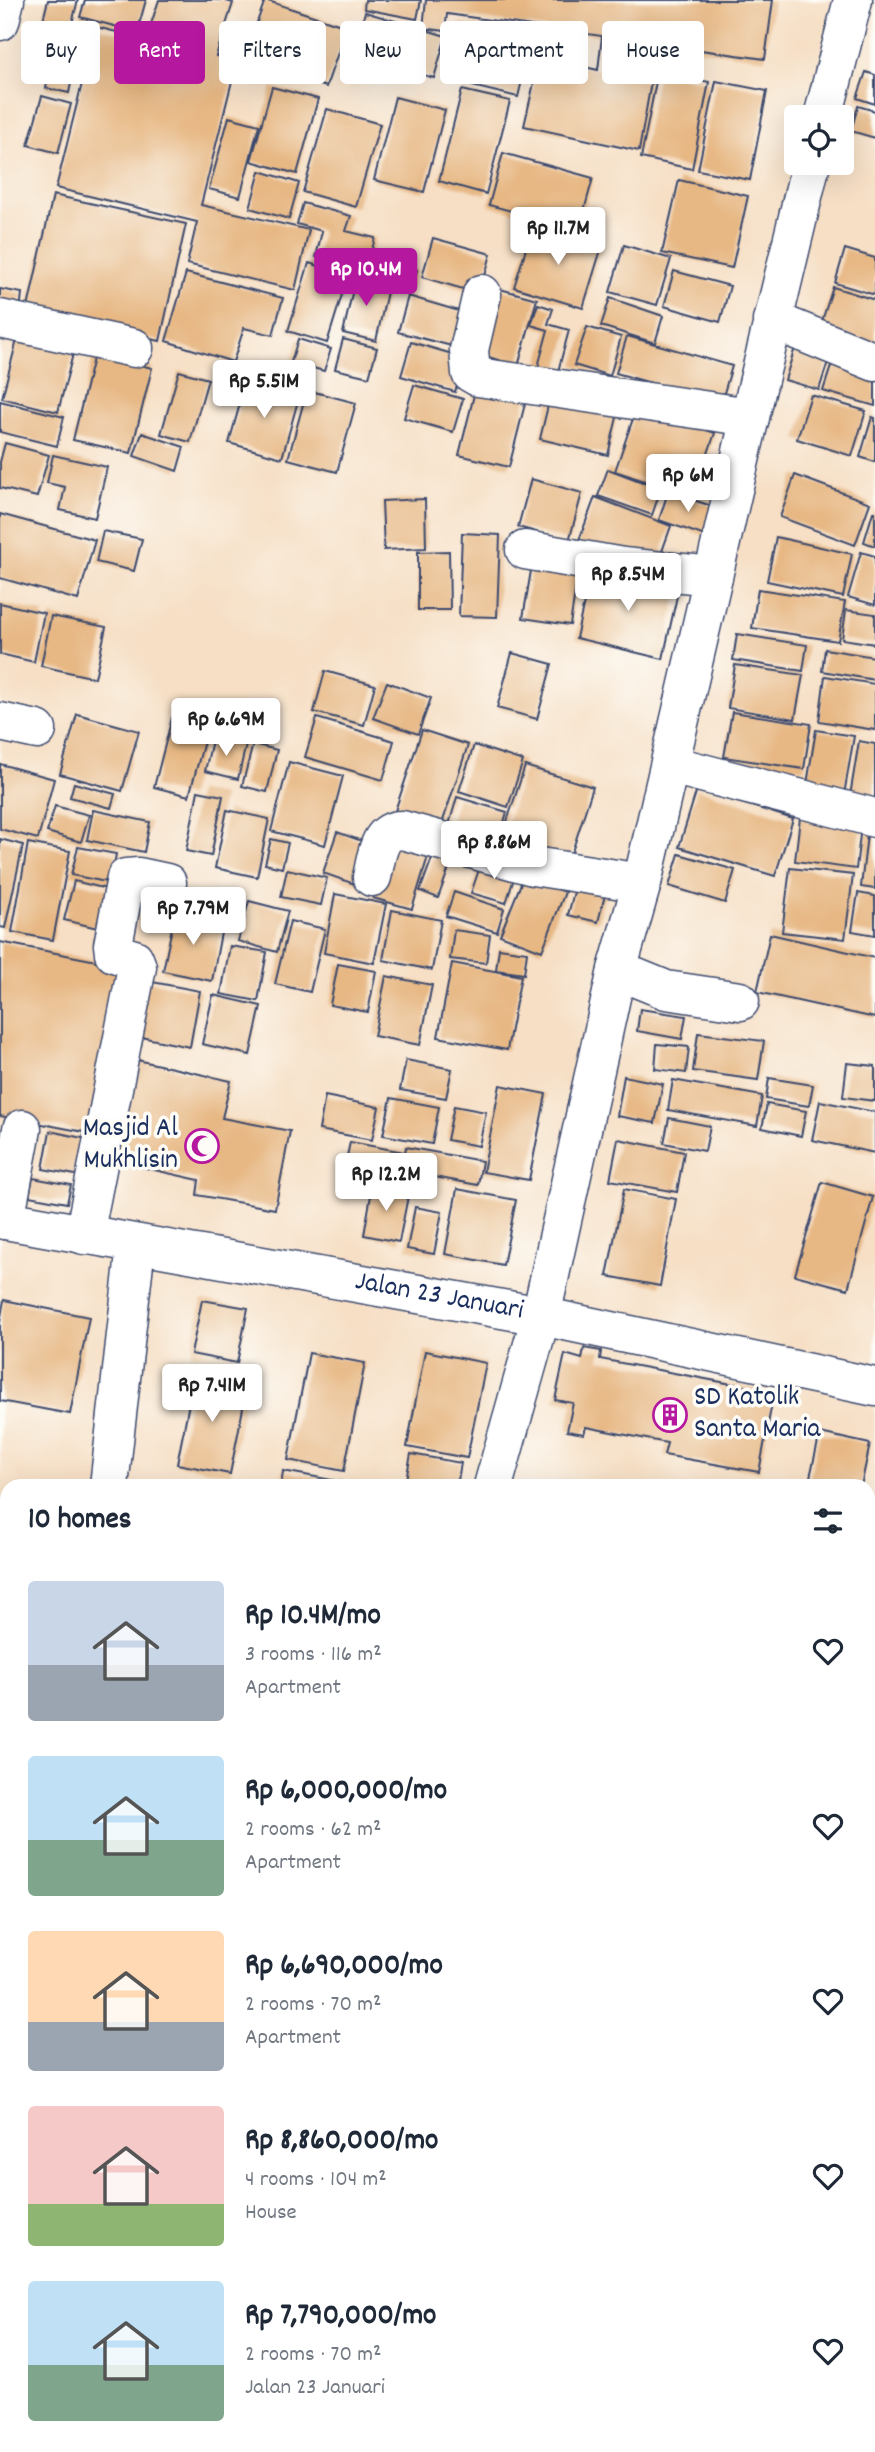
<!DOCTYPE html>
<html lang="en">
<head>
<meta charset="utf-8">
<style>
	:root { --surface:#fff; --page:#f2f2f3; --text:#1f2937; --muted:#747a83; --accent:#b5179e }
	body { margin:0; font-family:Dekko,sans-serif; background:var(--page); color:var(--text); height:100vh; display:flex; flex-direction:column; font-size:26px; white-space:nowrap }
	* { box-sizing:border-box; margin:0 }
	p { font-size:23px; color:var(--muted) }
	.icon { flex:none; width:38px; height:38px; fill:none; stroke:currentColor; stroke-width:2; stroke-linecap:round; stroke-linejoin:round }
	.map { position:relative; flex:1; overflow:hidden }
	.sheet { position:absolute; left:0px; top:1479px; width:875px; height:975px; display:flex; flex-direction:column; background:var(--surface); border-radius:21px 21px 0 0; box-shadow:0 7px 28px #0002 }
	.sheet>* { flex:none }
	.top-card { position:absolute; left:21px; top:21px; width:833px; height:63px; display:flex; gap:14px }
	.fabs { position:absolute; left:784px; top:105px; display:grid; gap:14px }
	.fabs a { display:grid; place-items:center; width:70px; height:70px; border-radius:7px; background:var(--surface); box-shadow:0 7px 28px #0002; font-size:35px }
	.price { position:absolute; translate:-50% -60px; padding:0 16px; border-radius:7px; background:#fff; color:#222; font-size:23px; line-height:46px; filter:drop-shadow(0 2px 4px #0008) }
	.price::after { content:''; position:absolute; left:50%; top:42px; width:21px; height:16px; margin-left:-10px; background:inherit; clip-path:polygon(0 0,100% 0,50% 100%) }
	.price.current { background:var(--accent); color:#fff }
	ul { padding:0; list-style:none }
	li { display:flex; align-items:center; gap:21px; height:175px; padding:0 28px }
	li span { display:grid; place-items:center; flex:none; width:196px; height:140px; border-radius:7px; color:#555 }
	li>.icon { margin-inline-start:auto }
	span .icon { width:84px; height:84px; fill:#fffc; stroke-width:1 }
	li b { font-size:30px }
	h2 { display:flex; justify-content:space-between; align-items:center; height:84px; padding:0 28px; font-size:30px }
	.pill { padding:0 24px; border-radius:7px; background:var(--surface); box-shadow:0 7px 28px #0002; font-size:24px; line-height:63px }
	.pill.current { background:var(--accent); color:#fff }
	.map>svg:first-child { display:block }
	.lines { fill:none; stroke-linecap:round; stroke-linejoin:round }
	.river { stroke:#7cb1e9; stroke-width:66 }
	.building { fill:#e7b884 }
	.minor-casing { stroke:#3c496d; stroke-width:41 }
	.minor { stroke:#fff; stroke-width:38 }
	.labels { text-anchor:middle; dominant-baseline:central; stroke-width:7; stroke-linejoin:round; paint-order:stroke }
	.poi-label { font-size:28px; fill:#1b2f5e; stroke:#fdfcf7; text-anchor:end }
	.street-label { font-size:28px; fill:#1b2f5e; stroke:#fdfcf7 }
</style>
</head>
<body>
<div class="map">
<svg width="875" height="2452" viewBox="0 0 875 2452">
	<rect width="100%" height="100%" fill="#fdfcf7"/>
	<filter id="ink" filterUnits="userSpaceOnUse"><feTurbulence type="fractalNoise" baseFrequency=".0143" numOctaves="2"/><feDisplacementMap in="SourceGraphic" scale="14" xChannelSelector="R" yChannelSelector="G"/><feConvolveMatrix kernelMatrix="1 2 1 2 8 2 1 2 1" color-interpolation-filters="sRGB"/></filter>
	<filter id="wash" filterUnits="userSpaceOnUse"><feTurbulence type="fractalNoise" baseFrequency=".00686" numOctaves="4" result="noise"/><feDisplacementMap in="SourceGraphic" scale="28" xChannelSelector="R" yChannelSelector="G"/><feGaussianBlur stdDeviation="1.57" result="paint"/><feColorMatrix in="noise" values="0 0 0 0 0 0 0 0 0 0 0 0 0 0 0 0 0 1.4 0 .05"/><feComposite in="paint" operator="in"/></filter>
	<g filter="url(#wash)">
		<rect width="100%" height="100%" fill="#f6dfc5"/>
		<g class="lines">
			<!-- river -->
			<path class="river" d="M 868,2356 L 875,2359
				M 0,2424 L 7,2421"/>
		</g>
		<g id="blocks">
			<!-- building -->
			<path class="building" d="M 48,0 L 78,0 L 69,35 L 41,28 Z
				M 85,0 L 146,0 L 137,32 L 80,17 Z
				M 159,0 L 223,0 L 233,3 L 216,56 L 237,61 L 201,205 L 309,230 L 295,290 L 187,264 L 197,222 L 56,188 L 96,27 L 146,39 Z
				M 265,0 L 347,27 L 326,87 L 244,59 Z
				M 365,0 L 421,0 L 417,19 L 364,9 Z
				M 426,0 L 773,0 L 765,59 L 622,39 L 618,74 L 651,82 L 639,151 L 524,126 L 540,57 L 598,70 L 602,36 L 447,14 L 445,31 L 423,28 Z
				M 365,12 L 446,36 L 434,78 L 353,55 Z
				M 460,23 L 532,39 L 518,97 L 447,80 Z
				M 52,58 L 75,63 L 69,93 L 46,88 Z
				M 658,71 L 709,82 L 692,169 L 641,158 Z
				M 866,72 L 875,75 L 875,104 L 857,98 Z
				M 716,81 L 767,91 L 750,180 L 698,170 Z
				M 272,87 L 318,99 L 297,174 L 251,161 Z
				M 462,90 L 510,101 L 486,194 L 439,181 Z
				M 42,96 L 71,104 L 58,153 L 28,145 Z
				M 395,97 L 445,110 L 424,192 L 374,180 Z
				M 858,106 L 875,111 L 875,138 L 851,131 Z
				M 327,109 L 380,124 L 356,207 L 303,192 Z
				M 229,117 L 259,125 L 240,197 L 209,189 Z
				M 503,153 L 593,178 L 579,229 L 489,205 Z
				M 260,171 L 299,183 L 289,219 L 250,208 Z
				M 679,180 L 748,196 L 732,268 L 662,253 Z
				M 53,195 L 186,224 L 160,341 L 27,312 Z
				M 303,203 L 351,216 L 346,231 L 375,238 L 367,269 L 316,257 L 322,231 L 297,224 Z
				M 533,226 L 602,246 L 583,308 L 514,287 Z
				M 433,238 L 491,254 L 480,294 L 422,277 Z
				M 624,245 L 671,259 L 657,305 L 610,292 Z
				M 845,249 L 875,258 L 875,295 L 835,283 Z
				M 309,263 L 348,275 L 327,343 L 288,331 Z
				M 403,266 L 417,270 L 410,292 L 396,288 Z
				M 674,271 L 730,286 L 720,322 L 664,306 Z
				M 186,273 L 283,298 L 273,335 L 244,328 L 233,362 L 166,341 Z
				M 356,276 L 389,283 L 376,341 L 343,333 Z
				M 833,287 L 875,300 L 875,343 L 820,327 Z
				M 0,289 L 22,293 L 20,311 L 0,308 Z
				M 500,289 L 537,299 L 518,366 L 482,355 Z
				M 408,296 L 476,316 L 467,350 L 398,332 Z
				M 610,298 L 663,316 L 655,343 L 601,326 Z
				M 538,304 L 553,309 L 548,324 L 569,330 L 556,379 L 536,374 L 548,330 L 531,325 Z
				M 587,327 L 621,337 L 610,376 L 574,365 Z
				M 18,336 L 74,350 L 58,412 L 2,398 Z
				M 627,336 L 732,366 L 721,403 L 616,373 Z
				M 298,339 L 331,349 L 324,371 L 291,362 Z
				M 343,339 L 377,348 L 369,377 L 335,369 Z
				M 797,341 L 831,352 L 819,390 L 785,380 Z
				M 411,342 L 466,358 L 455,392 L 401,376 Z
				M 94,354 L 152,368 L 131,453 L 73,440 Z
				M 835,354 L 875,366 L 875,406 L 823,391 Z
				M 179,371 L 208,379 L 190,442 L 161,434 Z
				M 478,379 L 528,392 L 509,467 L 459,455 Z
				M 246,382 L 299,397 L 282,458 L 229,443 Z
				M 414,385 L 463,399 L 453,432 L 404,418 Z
				M 307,390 L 356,403 L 337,472 L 288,459 Z
				M 551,393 L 619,409 L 608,455 L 540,439 Z
				M 811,395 L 866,411 L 852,456 L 797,439 Z
				M 0,401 L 64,417 L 57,446 L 0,432 Z
				M 637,407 L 715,433 L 693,497 L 615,471 Z
				M 872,417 L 875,418 L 875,462 L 860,457 Z
				M 142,433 L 184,447 L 177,471 L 134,456 Z
				M 5,443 L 49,455 L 37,497 L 0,488 L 0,462 Z
				M 53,455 L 107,467 L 95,518 L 60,510 L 65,487 L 47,483 Z
				M 608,469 L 661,489 L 652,515 L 598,496 Z
				M 795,475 L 870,503 L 855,545 L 780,517 Z
				M 531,479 L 582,493 L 569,541 L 518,527 Z
				M 668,492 L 718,508 L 708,537 L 659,520 Z
				M 595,497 L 671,526 L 655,571 L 578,543 Z
				M 425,499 L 426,548 L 384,550 L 382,501 Z
				M 873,512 L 875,512 L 875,546 L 864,542 Z
				M 0,514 L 95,540 L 78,600 L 0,578 Z
				M 103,531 L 142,539 L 134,571 L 96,562 Z
				M 462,533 L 500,535 L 497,617 L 459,616 Z
				M 776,537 L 852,554 L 843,597 L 767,581 Z
				M 449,551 L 450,610 L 418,610 L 418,552 Z
				M 861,552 L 875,556 L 875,605 L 848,597 Z
				M 534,553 L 580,560 L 570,625 L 523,618 Z
				M 592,567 L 679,587 L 663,659 L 576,638 Z
				M 758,589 L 845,602 L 838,641 L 752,628 Z
				M 0,603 L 44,613 L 34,662 L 0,654 Z
				M 846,610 L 875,614 L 875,644 L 842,639 Z
				M 51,616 L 106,627 L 95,678 L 41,666 Z
				M 737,634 L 807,645 L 803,671 L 733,660 Z
				M 825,649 L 875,657 L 875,680 L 822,671 Z
				M 512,653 L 552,664 L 537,719 L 497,708 Z
				M 735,665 L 803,675 L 795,719 L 728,708 Z
				M 325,671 L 375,685 L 364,725 L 314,712 Z
				M 825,676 L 875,684 L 875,730 L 819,721 Z
				M 387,682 L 431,698 L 418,734 L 373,718 Z
				M 732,712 L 811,724 L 804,769 L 724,757 Z
				M 77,714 L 139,731 L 122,791 L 60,774 Z
				M 172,718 L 208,727 L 189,796 L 154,787 Z
				M 317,718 L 394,741 L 383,780 L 305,757 Z
				M 422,730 L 468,745 L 438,836 L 392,820 Z
				M 816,730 L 854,736 L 844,795 L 806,790 Z
				M 213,736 L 246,744 L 238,779 L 205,771 Z
				M 859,741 L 875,744 L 875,800 L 850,796 Z
				M 253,744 L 277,750 L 267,792 L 242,786 Z
				M 474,745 L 523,761 L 508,807 L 459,791 Z
				M 289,762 L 343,776 L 325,845 L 271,831 Z
				M 0,764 L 54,779 L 38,839 L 0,829 Z
				M 525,766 L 593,787 L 570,858 L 502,837 Z
				M 74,783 L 115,794 L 111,808 L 70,797 Z
				M 697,789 L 793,819 L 775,876 L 679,847 Z
				M 198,791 L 223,796 L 211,856 L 186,851 Z
				M 457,797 L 507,812 L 496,849 L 446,835 Z
				M 55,806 L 89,815 L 81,842 L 47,832 Z
				M 93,810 L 150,822 L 144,852 L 87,840 Z
				M 227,810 L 269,819 L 257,877 L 215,868 Z
				M 800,818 L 861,826 L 856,869 L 795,861 Z
				M 868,826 L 875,827 L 875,889 L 861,887 Z
				M 337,832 L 373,845 L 360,886 L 323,873 Z
				M 0,839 L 23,845 L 5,928 L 0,927 Z
				M 271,839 L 288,843 L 282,868 L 265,864 Z
				M 390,842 L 429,853 L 412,909 L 373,898 Z
				M 28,843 L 70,851 L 53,940 L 12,932 Z
				M 78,847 L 116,854 L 111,883 L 71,875 Z
				M 435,850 L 453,857 L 438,898 L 420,891 Z
				M 679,854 L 735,870 L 725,903 L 669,886 Z
				M 483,858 L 517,869 L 506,903 L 471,893 Z
				M 790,868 L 853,875 L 845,939 L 782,932 Z
				M 287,869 L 327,878 L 321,905 L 281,897 Z
				M 524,876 L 565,892 L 542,951 L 500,935 Z
				M 74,881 L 119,892 L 110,931 L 64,920 Z
				M 576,884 L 606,891 L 598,922 L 568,915 Z
				M 454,892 L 504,909 L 497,932 L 446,916 Z
				M 858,893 L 875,896 L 875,935 L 852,931 Z
				M 335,894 L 386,904 L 374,963 L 324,953 Z
				M 249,901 L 288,911 L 277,952 L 238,941 Z
				M 392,910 L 441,920 L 432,970 L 383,960 Z
				M 175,913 L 223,922 L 212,981 L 163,971 Z
				M 290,921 L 325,929 L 310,992 L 275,984 Z
				M 454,930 L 490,935 L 486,963 L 450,959 Z
				M 770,934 L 875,958 L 875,1018 L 757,992 Z
				M 0,942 L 127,967 L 95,1134 L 0,1116 Z
				M 230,946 L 267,952 L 258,1001 L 221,994 Z
				M 499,948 L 527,952 L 524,974 L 496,970 Z
				M 452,963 L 521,976 L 507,1050 L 438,1037 Z
				M 338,964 L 376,971 L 368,1012 L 330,1005 Z
				M 386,976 L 432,985 L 420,1045 L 374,1036 Z
				M 147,981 L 200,991 L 190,1047 L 136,1036 Z
				M 213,995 L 261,1006 L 250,1055 L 202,1044 Z
				M 640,1009 L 686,1016 L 682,1039 L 637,1031 Z
				M 698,1033 L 764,1041 L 758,1080 L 693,1071 Z
				M 657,1044 L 689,1047 L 686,1073 L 655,1069 Z
				M 137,1060 L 231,1081 L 222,1118 L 290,1131 L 275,1209 L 197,1195 L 199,1180 L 114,1161 Z
				M 406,1060 L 452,1069 L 446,1098 L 400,1090 Z
				M 847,1063 L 875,1066 L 875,1101 L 843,1097 Z
				M 624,1076 L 663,1084 L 655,1123 L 617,1116 Z
				M 769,1078 L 813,1085 L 809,1106 L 766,1099 Z
				M 673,1080 L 762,1096 L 757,1126 L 668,1110 Z
				M 500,1085 L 546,1094 L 529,1180 L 483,1172 Z
				M 325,1096 L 379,1107 L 372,1140 L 319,1130 Z
				M 391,1098 L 439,1107 L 432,1144 L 383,1135 Z
				M 820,1101 L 875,1112 L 875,1153 L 812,1140 Z
				M 767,1104 L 806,1111 L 801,1136 L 762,1128 Z
				M 454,1106 L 486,1112 L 479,1146 L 447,1140 Z
				M 669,1118 L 710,1126 L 705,1151 L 664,1143 Z
				M 50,1131 L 87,1139 L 81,1176 L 43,1169 Z
				M 618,1139 L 684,1152 L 677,1192 L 610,1180 Z
				M 350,1142 L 404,1152 L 398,1180 L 344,1171 Z
				M 406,1147 L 482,1161 L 478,1185 L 402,1171 Z
				M 33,1178 L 71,1185 L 67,1203 L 29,1196 Z
				M 822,1182 L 873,1197 L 848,1289 L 795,1275 Z
				M 373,1184 L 409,1191 L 399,1242 L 364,1235 Z
				M 457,1189 L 516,1200 L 503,1265 L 445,1254 Z
				M 624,1189 L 676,1199 L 660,1286 L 607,1276 Z
				M 415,1207 L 442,1212 L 434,1254 L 407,1249 Z
				M 4,1300 L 89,1317 L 70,1414 L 0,1401 L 0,1322 Z
				M 202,1300 L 248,1308 L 237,1363 L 191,1354 Z
				M 584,1348 L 601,1351 L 600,1359 L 774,1392 L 759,1472 L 664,1455 L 667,1443 L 586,1427 L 584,1434 L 567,1431 L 573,1403 L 555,1400 L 565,1354 L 582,1359 Z
				M 425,1351 L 486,1363 L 467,1458 L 407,1447 Z
				M 309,1353 L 365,1363 L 344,1471 L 288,1460 Z
				M 195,1373 L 248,1383 L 230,1474 L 177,1464 Z
				M 820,1433 L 870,1444 L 861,1486 L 808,1486 Z
				M 411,1454 L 461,1463 L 457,1486 L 405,1485 Z
				M 283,1471 L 354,1484 L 354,1486 L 281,1486 Z
				M 0,1502 L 7,1503 L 7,1713 L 0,1712 Z
				M 0,1778 L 7,1780 L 7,1872 L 1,1902 Z
				M 2,2052 L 7,2052 L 7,2086 L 0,2085 Z
				M 868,2079 L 875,2081 L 875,2154 L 868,2174 Z
				M 0,2103 L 7,2104 L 7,2147 L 0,2146 Z
				M 0,2157 L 7,2159 L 7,2196 L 0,2195 Z
				M 875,2200 L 875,2286 L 868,2283 L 868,2218 Z
				M 0,2207 L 7,2207 L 7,2265 L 0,2265 Z
				M 77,2446 L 126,2446 L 123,2452 L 74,2452 Z
				M 255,2446 L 304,2446 L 304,2452 L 255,2452 Z
				M 310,2446 L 351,2446 L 350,2452 L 310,2452 Z
				M 372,2446 L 424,2446 L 424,2452 L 372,2452 Z
				M 431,2446 L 475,2446 L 474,2452 L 431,2452 Z
				M 484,2446 L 521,2446 L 520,2452 L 483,2452 Z
				M 527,2446 L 547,2446 L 547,2452 L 526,2452 Z
				M 551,2446 L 589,2446 L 589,2452 L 551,2452 Z
				M 617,2446 L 660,2446 L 660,2452 L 616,2452 Z
				M 671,2446 L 713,2446 L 713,2452 L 670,2452 Z
				M 754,2446 L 808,2446 L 807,2452 L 777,2452 Z
				M 816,2446 L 862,2446 L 861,2452 L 815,2452 Z"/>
		</g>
	</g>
	<g filter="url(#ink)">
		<use href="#blocks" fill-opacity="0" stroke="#3c496d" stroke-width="2"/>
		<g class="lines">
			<!-- minor casing -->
			<g class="minor-casing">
				<g id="minor">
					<path d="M 0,21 L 5,0"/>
					<path d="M 823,117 L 853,0"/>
					<path d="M 482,294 L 469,350 L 471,373 L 478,377 L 750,417"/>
					<path d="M 0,319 L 134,348"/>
					<path d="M 772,320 L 875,362"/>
					<path d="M 525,550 L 623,567 L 713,576"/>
					<path d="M 0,722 L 37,730"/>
					<path d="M 671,765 L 875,818"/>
					<path d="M 372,877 C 377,857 377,830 402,830 L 533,866 L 642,883"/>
					<path d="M 617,970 L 666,990 L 740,1001"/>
					<path id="s1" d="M 0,1219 L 541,1316 L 875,1387"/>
					<path d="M 5,1220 L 22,1129"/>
					<path d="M 84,1235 L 137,967 L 134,959 L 114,953 L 113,945 L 126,878 L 139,877 L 167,883"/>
					<path d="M 109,1486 L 136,1245"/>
					<path d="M 493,1486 L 541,1316 L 617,970 L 642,883 L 750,417 L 811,163"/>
					<path d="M 0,1949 L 7,1950"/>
					<path d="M 868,2042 L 875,2044"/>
					<path d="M 0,2306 L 7,2305"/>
					<path d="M 197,2452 L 200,2446"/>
					<path d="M 726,2452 L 727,2446"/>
				</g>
			</g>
			<!-- minor -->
			<use href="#minor" class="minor"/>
		</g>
	</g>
	<!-- icons -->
	<defs>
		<g id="mosque-ring" transform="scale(1.75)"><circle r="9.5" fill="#fdfcf7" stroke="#b5179e" stroke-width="1.5"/><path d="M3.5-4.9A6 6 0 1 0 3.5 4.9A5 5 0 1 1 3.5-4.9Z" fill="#b5179e"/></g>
		<g id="building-ring" transform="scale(1.75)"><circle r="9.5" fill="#fdfcf7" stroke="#b5179e" stroke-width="1.5"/><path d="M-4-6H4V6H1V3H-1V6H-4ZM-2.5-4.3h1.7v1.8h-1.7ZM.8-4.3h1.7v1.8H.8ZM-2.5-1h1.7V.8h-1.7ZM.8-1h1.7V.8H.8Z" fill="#b5179e"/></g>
	</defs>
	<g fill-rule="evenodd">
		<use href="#mosque-ring" x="202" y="1146"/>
		<use href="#building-ring" x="670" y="1415"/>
	</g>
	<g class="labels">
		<!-- poi labels -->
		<g class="poi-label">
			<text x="178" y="1130">Masjid Al<tspan x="178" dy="32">Mukhlisin</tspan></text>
			<text x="694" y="1399" text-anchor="start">SD Katolik<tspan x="694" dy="32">Santa Maria</tspan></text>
		</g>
		<!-- street labels -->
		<g class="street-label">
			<text stroke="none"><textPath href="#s1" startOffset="446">Jalan 23 Januari</textPath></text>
		</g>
	</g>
</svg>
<div class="fabs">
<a><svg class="icon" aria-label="locate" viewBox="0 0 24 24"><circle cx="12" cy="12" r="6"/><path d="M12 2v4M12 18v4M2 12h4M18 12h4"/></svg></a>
</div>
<b class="price" style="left:558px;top:267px">Rp 11.7M</b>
<b class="price current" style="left:366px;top:308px">Rp 10.4M</b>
<b class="price" style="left:264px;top:420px">Rp 5.51M</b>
<b class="price" style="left:688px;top:514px">Rp 6M</b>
<b class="price" style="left:628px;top:613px">Rp 8.54M</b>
<b class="price" style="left:226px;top:758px">Rp 6.69M</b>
<b class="price" style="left:494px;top:881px">Rp 8.86M</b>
<b class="price" style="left:193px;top:947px">Rp 7.79M</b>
<b class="price" style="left:386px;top:1213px">Rp 12.2M</b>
<b class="price" style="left:212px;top:1424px">Rp 7.41M</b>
<div class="top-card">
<a class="pill">Buy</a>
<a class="pill current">Rent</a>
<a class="pill">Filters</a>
<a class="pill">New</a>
<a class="pill">Apartment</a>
<a class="pill">House</a>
</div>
<section class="sheet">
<h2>10 homes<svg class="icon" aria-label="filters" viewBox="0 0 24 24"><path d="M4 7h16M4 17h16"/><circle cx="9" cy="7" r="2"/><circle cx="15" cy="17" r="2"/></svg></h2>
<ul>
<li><span style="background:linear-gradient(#c9d6e8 60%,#9aa5b1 0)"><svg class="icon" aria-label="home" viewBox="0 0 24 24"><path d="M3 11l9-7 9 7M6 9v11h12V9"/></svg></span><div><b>Rp 10.4M/mo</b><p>3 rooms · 116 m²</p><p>Apartment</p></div><svg class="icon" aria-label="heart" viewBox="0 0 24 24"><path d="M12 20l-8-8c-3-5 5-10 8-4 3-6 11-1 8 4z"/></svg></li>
<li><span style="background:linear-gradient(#bfe0f5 60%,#7fa58c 0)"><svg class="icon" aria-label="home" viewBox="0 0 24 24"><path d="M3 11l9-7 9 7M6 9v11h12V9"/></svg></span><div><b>Rp 6,000,000/mo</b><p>2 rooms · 62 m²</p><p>Apartment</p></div><svg class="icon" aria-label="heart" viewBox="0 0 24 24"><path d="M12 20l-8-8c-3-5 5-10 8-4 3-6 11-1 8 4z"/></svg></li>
<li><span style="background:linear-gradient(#ffd9b3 65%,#9aa5b1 0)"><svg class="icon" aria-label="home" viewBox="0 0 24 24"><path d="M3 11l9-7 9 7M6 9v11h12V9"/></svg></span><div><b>Rp 6,690,000/mo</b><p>2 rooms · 70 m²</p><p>Apartment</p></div><svg class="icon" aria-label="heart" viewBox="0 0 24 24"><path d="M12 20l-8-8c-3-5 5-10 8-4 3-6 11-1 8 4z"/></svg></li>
<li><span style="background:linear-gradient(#f6c9c9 70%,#8fb573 0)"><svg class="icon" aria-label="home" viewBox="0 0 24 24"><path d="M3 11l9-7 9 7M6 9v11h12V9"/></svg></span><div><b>Rp 8,860,000/mo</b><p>4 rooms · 104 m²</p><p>House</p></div><svg class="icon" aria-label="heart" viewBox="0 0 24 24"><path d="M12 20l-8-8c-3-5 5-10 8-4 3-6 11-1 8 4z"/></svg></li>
<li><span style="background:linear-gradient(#bfe0f5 60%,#7fa58c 0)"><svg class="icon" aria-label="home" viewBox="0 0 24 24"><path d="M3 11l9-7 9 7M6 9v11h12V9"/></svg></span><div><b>Rp 7,790,000/mo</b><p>2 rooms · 70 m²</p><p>Jalan 23 Januari</p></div><svg class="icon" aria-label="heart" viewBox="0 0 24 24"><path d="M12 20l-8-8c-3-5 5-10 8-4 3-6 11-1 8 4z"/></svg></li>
</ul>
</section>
</div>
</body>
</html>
